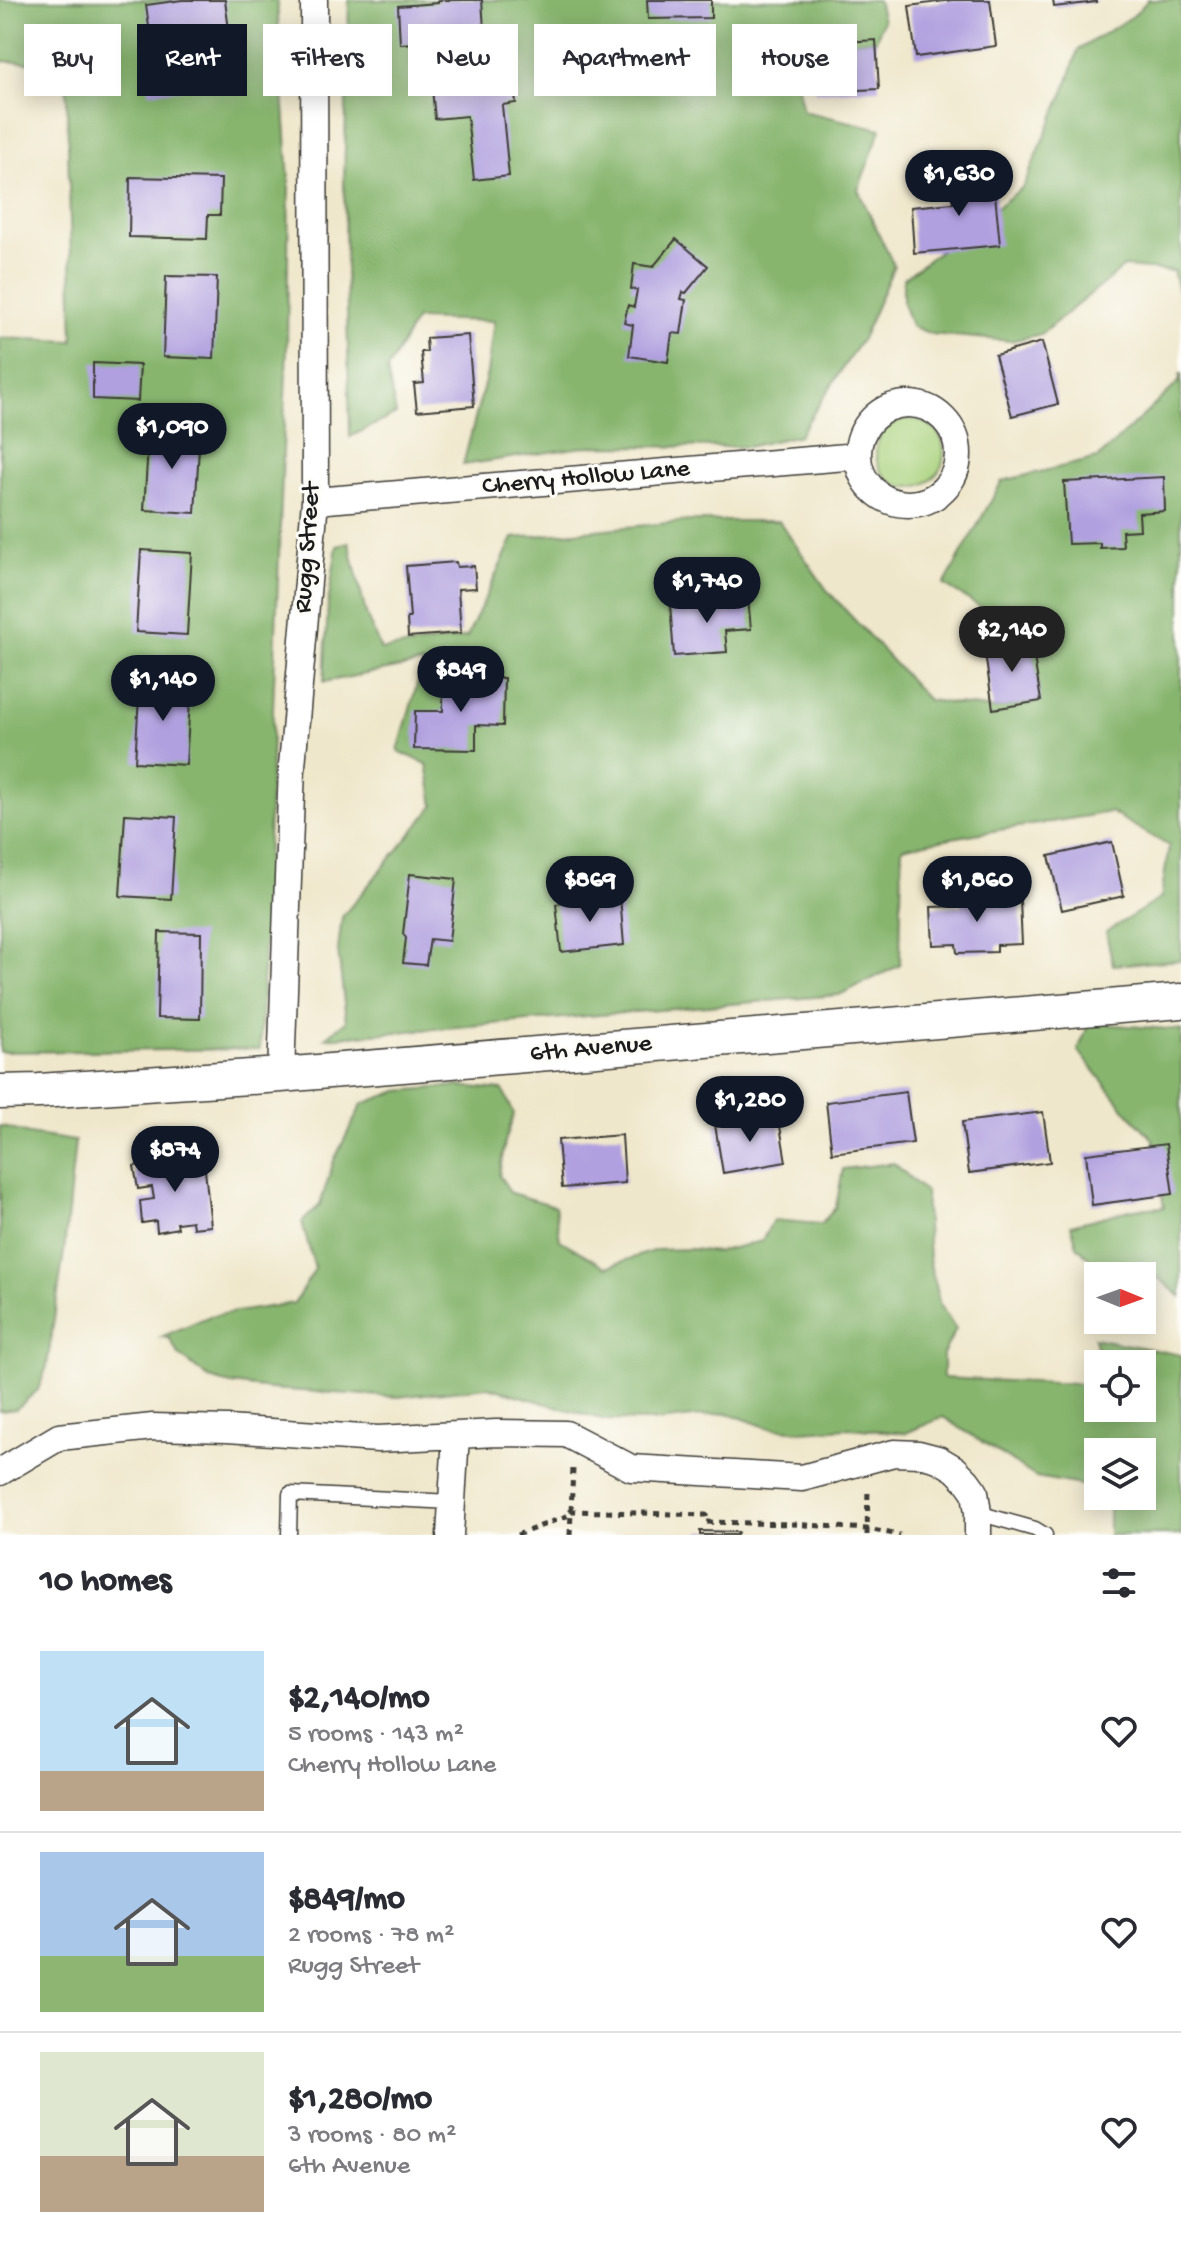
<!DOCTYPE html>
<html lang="en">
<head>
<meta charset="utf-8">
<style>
	:root { --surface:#fff; --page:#f2f2f3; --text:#2b2b33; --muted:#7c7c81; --line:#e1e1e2; --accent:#111827 }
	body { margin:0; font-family:"Gochi Hand",sans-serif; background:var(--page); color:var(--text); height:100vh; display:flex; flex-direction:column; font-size:30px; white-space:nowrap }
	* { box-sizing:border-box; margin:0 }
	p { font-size:26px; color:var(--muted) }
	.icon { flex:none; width:44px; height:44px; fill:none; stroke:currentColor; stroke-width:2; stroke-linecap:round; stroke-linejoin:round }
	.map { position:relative; height:1535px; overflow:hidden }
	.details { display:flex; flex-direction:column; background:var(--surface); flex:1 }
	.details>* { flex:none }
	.hud { position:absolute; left:24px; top:24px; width:1134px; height:72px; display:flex; gap:16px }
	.needle { width:52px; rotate:91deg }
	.controls { position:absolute; left:1084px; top:1262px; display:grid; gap:16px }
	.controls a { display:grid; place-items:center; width:72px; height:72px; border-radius:0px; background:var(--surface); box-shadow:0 4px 20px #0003; font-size:40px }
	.price { position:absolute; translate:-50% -68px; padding:0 18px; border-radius:28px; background:var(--accent); color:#fff; font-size:26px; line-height:52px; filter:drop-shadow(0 2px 4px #0008) }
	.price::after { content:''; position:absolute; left:50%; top:48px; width:24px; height:18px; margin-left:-12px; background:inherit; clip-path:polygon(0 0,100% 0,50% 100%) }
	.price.on { background:#222; color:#fff }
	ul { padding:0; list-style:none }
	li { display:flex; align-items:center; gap:24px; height:200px; padding:0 40px }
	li+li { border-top:2px solid var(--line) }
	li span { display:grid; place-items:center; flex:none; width:224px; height:160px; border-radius:0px; color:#555 }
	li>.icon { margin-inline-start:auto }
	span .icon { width:96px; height:96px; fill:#fffc; stroke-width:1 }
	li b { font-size:34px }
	h2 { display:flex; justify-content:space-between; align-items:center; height:96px; padding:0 40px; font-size:34px }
	.tag { padding:0 28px; border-radius:0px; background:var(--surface); box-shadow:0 4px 20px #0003; font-size:28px; line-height:72px }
	.tag.on { background:var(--accent); color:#fff }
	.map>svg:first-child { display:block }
	.green { fill:#aad37f; stroke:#63784e; stroke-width:2 }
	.forest { fill:#87b56e; stroke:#526845; stroke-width:2 }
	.building { fill:#b0a0df }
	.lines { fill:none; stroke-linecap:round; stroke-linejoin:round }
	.service-casing { stroke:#3c3a36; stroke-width:17 }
	.minor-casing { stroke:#3c3a36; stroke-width:29 }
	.tertiary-casing { stroke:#3c3a36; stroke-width:37 }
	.path { stroke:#3c3a36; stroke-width:5; stroke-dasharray:6 6; stroke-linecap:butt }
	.service { stroke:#fff; stroke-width:14 }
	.minor { stroke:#fff; stroke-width:26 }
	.tertiary { stroke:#fff; stroke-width:34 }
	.labels { text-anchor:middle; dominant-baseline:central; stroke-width:6; stroke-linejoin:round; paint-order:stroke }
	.street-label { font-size:26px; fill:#1c1c1c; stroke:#fdfcf7 }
</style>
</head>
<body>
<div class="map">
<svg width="1181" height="1535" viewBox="0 0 1181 1535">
	<rect width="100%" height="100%" fill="#fdfcf7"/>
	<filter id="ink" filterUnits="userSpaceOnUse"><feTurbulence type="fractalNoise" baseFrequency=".0125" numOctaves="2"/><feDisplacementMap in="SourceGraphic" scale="16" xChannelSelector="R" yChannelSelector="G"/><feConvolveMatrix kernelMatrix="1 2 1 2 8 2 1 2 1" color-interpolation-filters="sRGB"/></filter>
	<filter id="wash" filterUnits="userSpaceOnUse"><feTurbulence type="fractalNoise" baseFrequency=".006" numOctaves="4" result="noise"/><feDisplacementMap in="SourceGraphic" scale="32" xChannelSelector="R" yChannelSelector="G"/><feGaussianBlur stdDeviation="1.8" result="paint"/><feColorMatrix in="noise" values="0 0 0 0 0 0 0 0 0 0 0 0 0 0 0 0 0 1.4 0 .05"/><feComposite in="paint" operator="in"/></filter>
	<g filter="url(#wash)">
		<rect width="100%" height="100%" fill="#efe7cb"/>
		<!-- green -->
		<path class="green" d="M876 453a34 34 0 1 1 68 0a34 34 0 1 1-68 0Z"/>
		<!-- forest -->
		<path class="forest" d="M 0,0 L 277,0 L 289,181 L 287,346 L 260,1049 L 0,1052 L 0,338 L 73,341 L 66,64 L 0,61 Z
			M 349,0 L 878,0 L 883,21 L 876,40 L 812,44 L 787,37 L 803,111 L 881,129 L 858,190 L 894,266 L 863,337 L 799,435 L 747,447 L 590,446 L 463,465 L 487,373 L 494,321 L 416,319 L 387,370 L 396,414 L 350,437 L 344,183 Z
			M 1148,0 L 1181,0 L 1181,301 L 1173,271 L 1124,267 L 1041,334 L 1011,341 L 931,334 L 911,326 L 903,303 L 903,279 L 1023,187 L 1065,90 L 1078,50 L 1133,16 Z
			M 1181,373 L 1181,960 L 1113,965 L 1106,932 L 1161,898 L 1169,846 L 1110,812 C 1041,825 971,832 902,848 L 900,965 L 839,995 L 325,1038 L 346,1021 L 338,950 L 342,917 L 434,806 L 427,764 L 398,751 L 423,663 L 324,682 L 328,603 L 337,546 L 349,542 L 366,614 L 381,650 L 467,637 L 513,538 L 689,521 L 779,521 L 827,590 L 928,700 L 993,709 L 1040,701 L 1031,638 L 944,585 L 1002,481 L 1098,458 L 1179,382 Z
			M 1089,1023 L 1181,1030 L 1181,1297 L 1160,1279 L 1090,1259 L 1077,1246 L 1071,1225 L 1134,1209 L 1164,1207 L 1153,1139 L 1128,1113 L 1078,1050 Z
			M 457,1086 L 503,1090 L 514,1114 L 505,1142 L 499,1175 L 511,1193 L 555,1206 L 560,1240 L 606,1267 L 656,1250 L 692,1249 L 716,1252 L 762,1241 L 773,1220 L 821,1224 L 836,1207 L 843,1169 L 894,1163 L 925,1192 L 929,1259 L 940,1306 L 956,1329 L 943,1354 L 943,1378 L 1098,1385 L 1098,1408 L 1142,1408 L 1142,1364 L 1100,1364 L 1094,1338 L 1181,1355 L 1181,1535 L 1109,1535 L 1109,1496 L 1142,1496 L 1142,1452 L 1098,1452 L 1098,1488 L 1036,1477 L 943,1417 L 906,1433 L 849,1428 L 800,1431 L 766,1427 L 728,1413 L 658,1421 L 605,1420 L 488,1387 L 398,1397 L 270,1389 L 231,1384 L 209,1378 L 179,1355 L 169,1338 L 161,1337 L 210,1316 L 294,1303 L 315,1269 L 302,1222 L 320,1205 L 334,1160 L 362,1104 L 398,1091 Z
			M 0,1126 L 29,1134 L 75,1141 L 64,1252 L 47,1366 L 38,1390 L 16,1409 L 0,1411 Z"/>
		<g id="blocks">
			<!-- building -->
			<path class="building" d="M 182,0 L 225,0 L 236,82 L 149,93 L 142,35 L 150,34 L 146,5 Z
				M 438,0 L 482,0 L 484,29 L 450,31 L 450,41 L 400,44 L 398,6 L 438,3 Z
				M 647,0 L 711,0 L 711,18 L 648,19 Z
				M 952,0 L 990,0 L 996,46 L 916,57 L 909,6 Z
				M 1053,0 L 1096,0 L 1096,2 L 1054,7 Z
				M 876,40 L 879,89 L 815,92 L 812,44 Z
				M 512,71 L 516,103 L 502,105 L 509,176 L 474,180 L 467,116 L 435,119 L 431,79 Z
				M 993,174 L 1000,245 L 914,253 L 911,207 L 953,203 L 951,178 Z
				M 130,177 L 221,179 L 220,215 L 208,215 L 207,239 L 129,237 Z
				M 676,239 L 708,266 L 686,293 L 683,292 L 681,299 L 686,300 L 681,334 L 672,333 L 668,362 L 629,356 L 633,325 L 624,323 L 628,305 L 634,307 L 637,290 L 631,289 L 634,264 L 653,267 Z
				M 166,276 L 217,277 L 214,359 L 163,357 Z
				M 468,335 L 474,406 L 417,411 L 414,384 L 424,383 L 421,352 L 427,352 L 426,338 Z
				M 1042,342 L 1058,404 L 1012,416 L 995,355 Z
				M 93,363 L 140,365 L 138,401 L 93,399 Z
				M 149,429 L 200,432 L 195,513 L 144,510 Z
				M 1164,477 L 1165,511 L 1139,513 L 1140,530 L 1122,531 L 1123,547 L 1100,548 L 1100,543 L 1068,544 L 1064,482 Z
				M 141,550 L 192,553 L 187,635 L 136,632 Z
				M 456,562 L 457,567 L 474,566 L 476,588 L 458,589 L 461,633 L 408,637 L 407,618 L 410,618 L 406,566 Z
				M 748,598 L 751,629 L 725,631 L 727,652 L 674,656 L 670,604 Z
				M 1031,638 L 1041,701 L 993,709 L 984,646 Z
				M 443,677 L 504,678 L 503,726 L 476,725 L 476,750 L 414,749 L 415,711 L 443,711 Z
				M 140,680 L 191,684 L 186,765 L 135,762 Z
				M 125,814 L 176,817 L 171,899 L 120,896 Z
				M 1112,842 L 1124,896 L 1062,910 L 1049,856 Z
				M 410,874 L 456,879 L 449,941 L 430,939 L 426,965 L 403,963 L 406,938 L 403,934 Z
				M 988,890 L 988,902 L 1020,901 L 1022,944 L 997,945 L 997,952 L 957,953 L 956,944 L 933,945 L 931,907 L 962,906 L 961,891 Z
				M 620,897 L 624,945 L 561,952 L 556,904 Z
				M 159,932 L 201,933 L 200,1019 L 157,1018 Z
				M 906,1092 L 913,1143 L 832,1153 L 826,1102 Z
				M 1043,1112 L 1050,1162 L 969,1173 L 962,1122 Z
				M 778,1114 L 786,1162 L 723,1173 L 715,1125 Z
				M 622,1135 L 625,1183 L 562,1188 L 558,1140 Z
				M 1166,1144 L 1173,1194 L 1092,1205 L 1086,1154 Z
				M 186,1157 L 187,1164 L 204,1161 L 211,1226 L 193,1228 L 192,1221 L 177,1223 L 178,1228 L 157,1232 L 156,1221 L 142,1223 L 140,1201 L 154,1199 L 152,1187 L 138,1189 L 134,1166 Z
				M 700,1531 L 738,1532 L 737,1535 L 700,1535 Z"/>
		</g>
	</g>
	<g filter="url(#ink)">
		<use href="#blocks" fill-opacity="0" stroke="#3c3a36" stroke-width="2"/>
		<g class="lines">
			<!-- service casing -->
			<g class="service-casing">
				<path id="service" d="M 978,1513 L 1035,1529 L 1045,1535
					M 289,1535 L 290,1494 L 452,1502"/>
			</g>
			<!-- minor casing -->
			<g class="minor-casing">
				<path id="minor" d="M858 454a50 50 0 1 1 100 0a50 50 0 1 1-100 0Z
					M 315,501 L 858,456
					M 281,1075 L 292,766 L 315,501 L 314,0
					M 0,1472 L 59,1437 L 153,1427 L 227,1429 L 378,1439 L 496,1433 L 566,1434 L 631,1468 L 802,1478 L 894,1453 L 919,1454 L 938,1459 L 955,1469 L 967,1481 L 975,1492 L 978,1513 L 978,1535
					M 450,1535 L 456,1435"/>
			</g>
			<!-- tertiary casing -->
			<g class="tertiary-casing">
				<path id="tertiary" d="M 0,1092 L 39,1091 L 281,1075 L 1181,1001"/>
			</g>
			<!-- path -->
			<path class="path" d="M 517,1535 L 572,1514 L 572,1511 L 706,1515 L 706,1522 L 792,1524 L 867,1529 L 900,1535
				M 570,1535 L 573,1468
				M 867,1535 L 868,1488"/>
			<!-- service -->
			<use href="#service" class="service"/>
			<!-- minor -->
			<use href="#minor" class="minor"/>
			<!-- tertiary -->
			<use href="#tertiary" class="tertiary"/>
		</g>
	</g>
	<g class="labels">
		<!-- street labels -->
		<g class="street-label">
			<text transform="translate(586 479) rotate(-5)">Cherry Hollow Lane</text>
			<text transform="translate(309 548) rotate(-86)">Rugg Street</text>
			<text transform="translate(591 1050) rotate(-5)">6th Avenue</text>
		</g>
	</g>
</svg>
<div class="controls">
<a><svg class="needle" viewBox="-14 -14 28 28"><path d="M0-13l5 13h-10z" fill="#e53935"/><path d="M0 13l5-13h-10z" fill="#7c7c81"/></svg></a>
<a><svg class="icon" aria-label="locate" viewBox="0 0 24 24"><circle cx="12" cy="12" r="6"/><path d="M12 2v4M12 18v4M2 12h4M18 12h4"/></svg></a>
<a><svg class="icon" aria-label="layers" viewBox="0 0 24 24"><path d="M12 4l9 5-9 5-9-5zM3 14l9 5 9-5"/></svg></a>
</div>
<b class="price" style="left:959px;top:218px">$1,630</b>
<b class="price" style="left:172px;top:471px">$1,090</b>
<b class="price" style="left:707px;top:625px">$1,740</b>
<b class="price on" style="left:1012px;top:674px">$2,140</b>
<b class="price" style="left:461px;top:714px">$849</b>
<b class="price" style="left:163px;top:723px">$1,140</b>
<b class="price" style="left:590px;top:924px">$869</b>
<b class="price" style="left:977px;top:924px">$1,860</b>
<b class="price" style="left:750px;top:1144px">$1,280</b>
<b class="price" style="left:175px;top:1194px">$874</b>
<div class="hud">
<a class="tag">Buy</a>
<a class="tag on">Rent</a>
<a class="tag">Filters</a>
<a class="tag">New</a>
<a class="tag">Apartment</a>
<a class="tag">House</a>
</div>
</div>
<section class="details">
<h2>10 homes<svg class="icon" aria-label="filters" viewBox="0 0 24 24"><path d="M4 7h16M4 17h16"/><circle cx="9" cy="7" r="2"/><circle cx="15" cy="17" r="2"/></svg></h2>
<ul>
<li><span style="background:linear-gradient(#bfe0f5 75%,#b9a48a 0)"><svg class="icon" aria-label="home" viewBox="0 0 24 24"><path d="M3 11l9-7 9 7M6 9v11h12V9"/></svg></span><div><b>$2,140/mo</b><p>5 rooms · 143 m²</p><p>Cherry Hollow Lane</p></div><svg class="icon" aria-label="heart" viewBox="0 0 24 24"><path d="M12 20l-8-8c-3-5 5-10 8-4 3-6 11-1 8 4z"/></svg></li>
<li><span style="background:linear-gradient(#a9c7e8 65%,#8fb573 0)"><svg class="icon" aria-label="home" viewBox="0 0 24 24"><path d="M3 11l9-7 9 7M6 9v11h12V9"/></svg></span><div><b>$849/mo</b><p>2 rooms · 78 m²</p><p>Rugg Street</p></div><svg class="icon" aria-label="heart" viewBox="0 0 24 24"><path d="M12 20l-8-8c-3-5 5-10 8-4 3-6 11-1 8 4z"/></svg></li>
<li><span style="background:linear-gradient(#dfe7d0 65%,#b9a48a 0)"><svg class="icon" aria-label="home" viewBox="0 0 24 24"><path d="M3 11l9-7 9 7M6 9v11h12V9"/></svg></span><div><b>$1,280/mo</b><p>3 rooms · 80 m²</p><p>6th Avenue</p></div><svg class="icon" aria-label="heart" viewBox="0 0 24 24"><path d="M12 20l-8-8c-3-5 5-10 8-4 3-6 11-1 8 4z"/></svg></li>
</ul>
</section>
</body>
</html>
